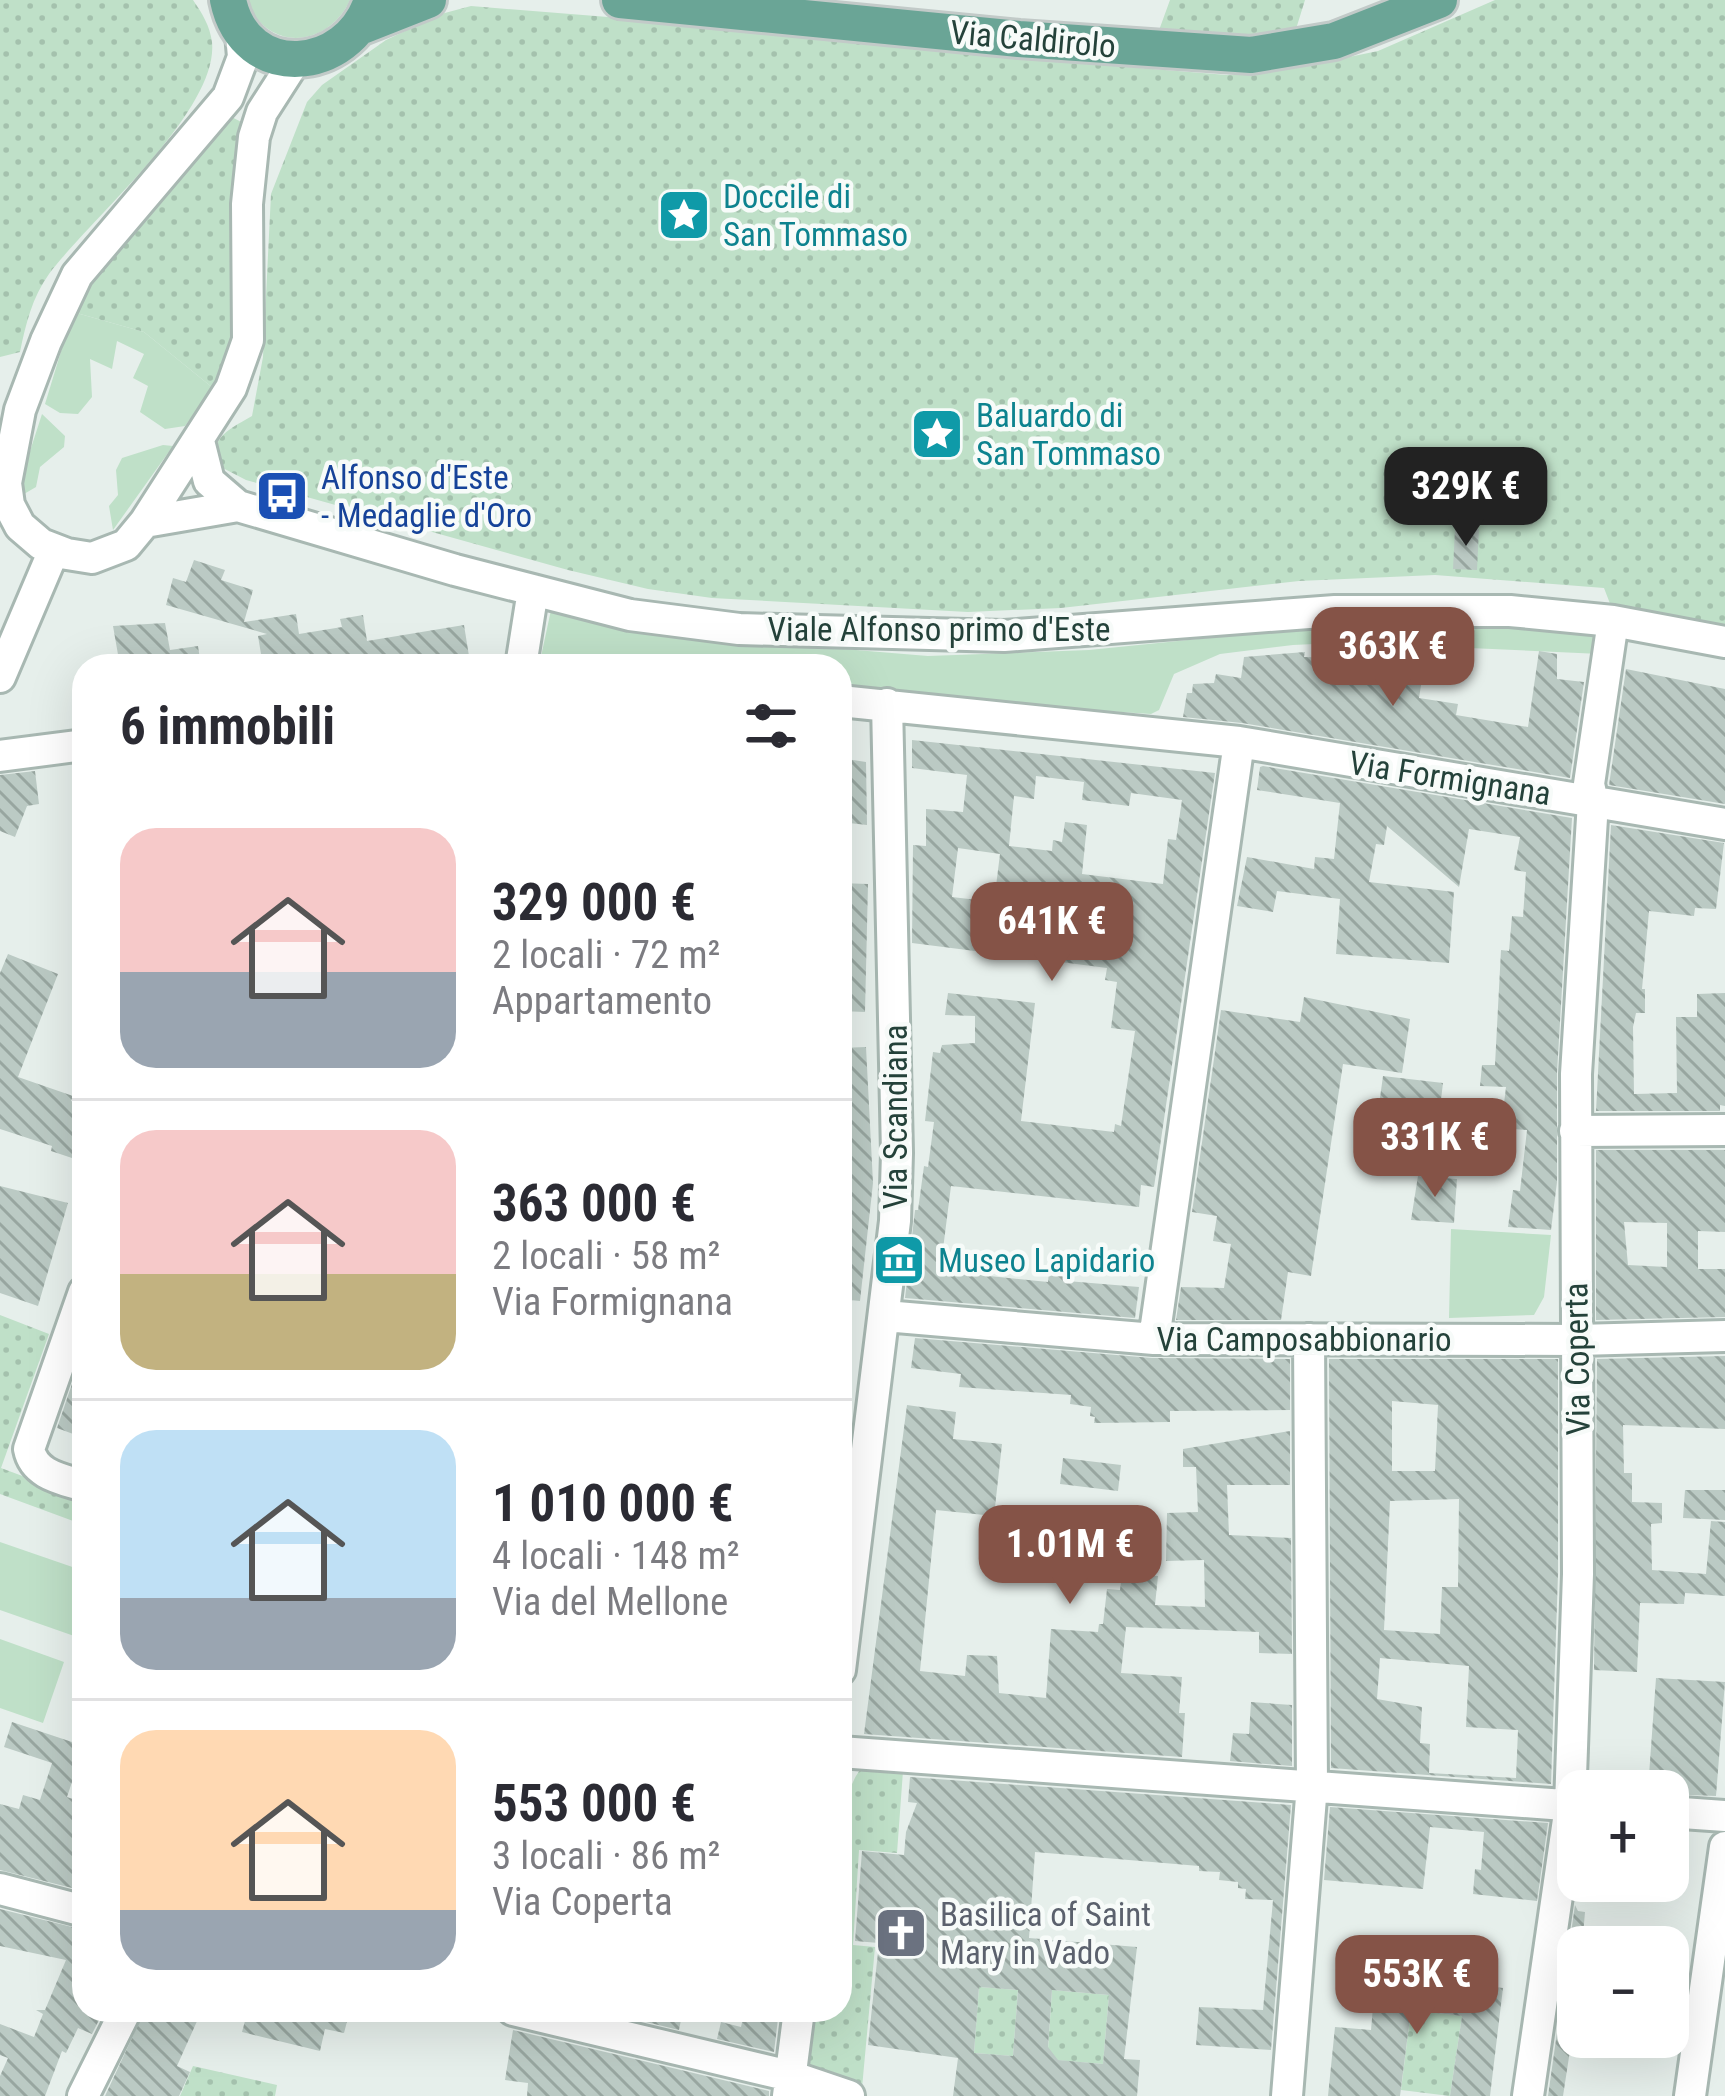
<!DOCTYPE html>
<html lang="it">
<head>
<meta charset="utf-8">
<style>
	:root { --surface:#fff; --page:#f7f7f7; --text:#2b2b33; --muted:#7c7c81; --line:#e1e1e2; --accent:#855347 }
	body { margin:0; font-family:"Roboto Condensed",sans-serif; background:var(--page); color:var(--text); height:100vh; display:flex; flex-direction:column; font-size:45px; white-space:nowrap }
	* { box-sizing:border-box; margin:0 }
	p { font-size:39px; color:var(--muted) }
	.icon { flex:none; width:66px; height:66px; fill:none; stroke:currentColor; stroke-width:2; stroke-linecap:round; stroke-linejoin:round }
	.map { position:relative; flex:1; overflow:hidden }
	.sheet { position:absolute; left:72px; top:654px; width:780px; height:1368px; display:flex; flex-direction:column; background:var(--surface); border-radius:36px; box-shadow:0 12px 48px #0002 }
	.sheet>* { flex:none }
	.fabs { position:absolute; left:1557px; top:1770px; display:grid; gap:24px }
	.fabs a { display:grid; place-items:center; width:132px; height:132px; border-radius:24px; background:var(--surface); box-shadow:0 12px 48px #0002; font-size:60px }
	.price { position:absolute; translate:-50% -102px; padding:0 27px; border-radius:24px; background:var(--accent); color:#fff; font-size:39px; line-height:78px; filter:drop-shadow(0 3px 6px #0008) }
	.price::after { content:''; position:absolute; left:50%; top:72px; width:36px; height:27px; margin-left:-18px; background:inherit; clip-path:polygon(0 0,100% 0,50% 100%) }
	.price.active { background:#222; color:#fff }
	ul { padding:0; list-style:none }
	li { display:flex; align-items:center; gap:36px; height:300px; padding:0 48px }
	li+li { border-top:3px solid var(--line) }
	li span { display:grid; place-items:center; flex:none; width:336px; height:240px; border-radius:36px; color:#555 }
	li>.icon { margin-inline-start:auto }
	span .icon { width:144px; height:144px; fill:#fffc; stroke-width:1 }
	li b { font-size:51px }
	h2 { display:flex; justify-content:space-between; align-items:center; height:144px; padding:0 48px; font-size:51px }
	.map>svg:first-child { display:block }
	.grass { fill:#bfe0c8 }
	.park { fill:url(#park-dots) }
	.building { fill:url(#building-back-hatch); fill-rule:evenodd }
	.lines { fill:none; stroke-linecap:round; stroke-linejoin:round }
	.minor-casing { stroke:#a8b8b2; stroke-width:36 }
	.major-casing { stroke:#c2cac8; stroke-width:42 }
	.minor { stroke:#fff; stroke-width:30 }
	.major { stroke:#6aa596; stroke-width:36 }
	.labels { text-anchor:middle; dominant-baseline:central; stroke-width:9; stroke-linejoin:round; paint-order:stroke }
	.street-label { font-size:33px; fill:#24423a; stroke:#f7fbf9 }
	.culture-label { font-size:33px; fill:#0d838f; stroke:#f7fbf9; text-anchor:start }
	.transit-label { font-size:33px; fill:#164399; stroke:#f7fbf9; text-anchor:start }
	.worship-label { font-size:33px; fill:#5b616d; stroke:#f7fbf9; text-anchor:start }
</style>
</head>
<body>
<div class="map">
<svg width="1725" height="2096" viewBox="0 0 1725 2096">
	<defs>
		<pattern id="park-dots" width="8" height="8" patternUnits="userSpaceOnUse" patternTransform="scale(3)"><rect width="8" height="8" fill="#bfe0c8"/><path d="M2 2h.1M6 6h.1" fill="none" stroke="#a4c1ad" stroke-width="1.8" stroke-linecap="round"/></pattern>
		<pattern id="building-back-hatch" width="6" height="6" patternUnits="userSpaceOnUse" patternTransform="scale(3)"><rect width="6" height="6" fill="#bbcac4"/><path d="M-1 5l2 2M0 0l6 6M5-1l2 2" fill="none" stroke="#98a6a0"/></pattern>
	</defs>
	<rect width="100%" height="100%" fill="#e6efeb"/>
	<!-- grass -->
	<path class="grass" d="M 247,0 L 350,0 C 328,48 266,53 247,0 Z
		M 73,312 L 144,332 L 213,388 L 185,426 L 165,429 L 140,412 L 148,386 L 133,378 L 144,354 L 117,341 L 112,369 L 90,359 L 92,397 L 78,414 L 60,413 L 45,404 Z
		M 42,414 L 65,436 L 64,447 L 40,467 L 36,487 L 24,494 L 21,479 Z
		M 163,445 L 173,446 L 113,530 L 109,506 L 118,495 L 116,470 L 122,458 Z
		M 551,610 L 650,633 L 928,656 L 1089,650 L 1346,624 L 1605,628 L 1600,654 L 1447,647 L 1401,640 L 1293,645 L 1220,654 L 1174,674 L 1159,710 L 1151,714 L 840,693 L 840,666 L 539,666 Z
		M 1451,1229 L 1551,1235 L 1544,1297 L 1534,1315 L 1449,1318 Z
		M 0,1542 L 84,1571 L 84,1618 L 77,1637 L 0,1610 Z
		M 0,1639 L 64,1662 L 43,1723 L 0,1708 Z"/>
	<!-- park -->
	<path class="park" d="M 0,0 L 193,0 C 202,13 210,26 212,42 C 219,111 89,220 49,274 C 32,298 26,323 20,352 L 0,357 Z
		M 1170,0 L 1305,0 L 1296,29 L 1234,37 L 1158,33 Z
		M 1495,0 L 1725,0 L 1725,631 L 1614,614 L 1604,588 L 1435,575 L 1299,581 L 1061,608 L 968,612 L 712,598 L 648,589 L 568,570 L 246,480 L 217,465 C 209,437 230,429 252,416 L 263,357 L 271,194 L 307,102 L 322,85 L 386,40 L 441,14 L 471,6 L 769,30 L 968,54 L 1227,75 L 1296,68 L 1378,51 Z
		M 226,114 L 247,125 L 234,340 L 213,388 L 144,332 L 73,312 L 82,287 Z
		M 0,1315 L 49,1334 L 1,1468 L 84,1499 L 84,1525 L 0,1494 Z
		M 861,1769 L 903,1771 L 897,1853 L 859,1850 L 853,1945 L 875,1947 L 862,2088 L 801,2070 L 811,2010 L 840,2010 C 840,1957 828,1806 861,1769 Z
		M 979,1987 L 1018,1990 L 1013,2056 L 974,2053 Z
		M 1052,1990 L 1109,1995 L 1103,2064 L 1055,2060 L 1048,2049 Z
		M 1411,2010 L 1462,2016 L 1450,2096 L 1401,2090 Z
		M 193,2066 L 277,2085 L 275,2096 L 180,2096 Z"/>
	<!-- building -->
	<path class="building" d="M 1455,529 L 1479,529 L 1477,570 L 1453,569 Z
		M 194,560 L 225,570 L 221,580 L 253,590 L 244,622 L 296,614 L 299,634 L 342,627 L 340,619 L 363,615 L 367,641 L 464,625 L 469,656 L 411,665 L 410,658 L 352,666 L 263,666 L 258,636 L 267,634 L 166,605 L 173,578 L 186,582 Z
		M 165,623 L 170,650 L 198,646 L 201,666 L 120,666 L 113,626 Z
		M 1427,647 L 1419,698 L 1458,704 L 1456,715 L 1528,727 L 1539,651 L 1557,654 L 1557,679 L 1584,682 L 1570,778 L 1242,723 L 1183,717 L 1187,693 L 1192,693 L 1193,684 L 1214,683 L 1216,674 L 1241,678 L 1244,657 L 1305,652 L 1304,657 L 1395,659 L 1397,648 Z
		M 1626,669 L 1725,689 L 1725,804 L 1609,785 Z
		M 912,740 L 1215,773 L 1154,1187 L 1141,1185 L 1139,1207 L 951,1186 L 942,1257 L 963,1259 L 961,1273 L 1048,1282 L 1050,1262 L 1069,1264 L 1067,1281 L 1139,1287 L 1135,1318 L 905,1298 L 915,1210 L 918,1210 L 924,1166 L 928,1167 L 934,1122 L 925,1121 L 933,1052 L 940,1053 L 942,1045 L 975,1043 L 975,1016 L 945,1015 L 948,993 L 1035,1003 L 1021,1121 L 1114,1132 L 1115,1124 L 1121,1126 L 1135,1031 L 1111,1028 L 1117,982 L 1105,980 L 1107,968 L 912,943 L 913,845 L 926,846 L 926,809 L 963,812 L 967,775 L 912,768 ZM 1036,776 L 1084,782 L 1082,800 L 1129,806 L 1131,793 L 1182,800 L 1176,840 L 1168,839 L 1163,884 L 1082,874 L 1087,825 L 1065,822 L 1062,842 L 1053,840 L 1052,851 L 1009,846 L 1014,796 L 1034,799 ZM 958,848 L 1000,854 L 994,902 L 952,897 Z
		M 840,758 L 866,762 L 867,825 L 840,822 Z
		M 1263,766 L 1572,818 L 1557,1073 L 1557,1182 L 1551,1230 L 1508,1227 L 1513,1190 L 1520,1191 L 1527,1130 L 1501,1128 L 1506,1087 L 1480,1086 L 1482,1065 L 1495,1065 L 1501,950 L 1509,951 L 1512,916 L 1523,917 L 1526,872 L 1514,870 L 1520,837 L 1469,829 L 1459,887 L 1387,826 L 1384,845 L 1376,844 L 1369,882 L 1454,892 L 1449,963 L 1336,954 L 1340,899 L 1277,891 L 1273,912 L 1237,906 L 1247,857 L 1314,869 L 1315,857 L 1334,859 L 1340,803 L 1257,790 L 1260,767 Z
		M 35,771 L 39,804 L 27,806 L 15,837 L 0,831 L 0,775 Z
		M 1611,825 L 1724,843 L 1716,909 L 1695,908 L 1694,916 L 1649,911 L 1642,989 L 1645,989 L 1645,1013 L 1636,1013 L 1633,1027 L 1634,1094 L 1677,1093 L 1676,1017 L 1697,1017 L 1697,994 L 1725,993 L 1725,1106 L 1720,1105 L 1720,1111 L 1596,1111 Z
		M 840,883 L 868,884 L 865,1012 L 840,1011 Z
		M 8,954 L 58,974 L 18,1077 L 73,1096 L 71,1101 L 84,1106 L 84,1162 L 51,1151 L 52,1146 L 0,1129 L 0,973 Z
		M 1304,997 L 1410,1019 L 1402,1073 L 1343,1064 L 1311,1276 L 1288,1272 L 1281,1320 L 1176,1320 L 1181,1287 L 1224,1288 L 1231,1244 L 1213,1241 L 1217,1216 L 1192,1212 L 1221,1010 L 1300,1022 Z
		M 866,1047 L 873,1183 L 860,1301 L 840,1299 L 848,1203 L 840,1202 L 840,1048 Z
		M 1383,1076 L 1443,1083 L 1436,1141 L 1391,1135 L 1394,1107 L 1379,1105 Z
		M 1596,1150 L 1725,1150 L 1725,1232 L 1698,1231 L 1698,1269 L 1725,1269 L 1725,1317 L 1596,1320 ZM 1624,1222 L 1667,1223 L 1667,1267 L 1628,1265 Z
		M 1418,1176 L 1457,1179 L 1454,1223 L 1411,1220 Z
		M 0,1186 L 68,1203 L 38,1306 L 0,1293 Z
		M 915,1338 L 1152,1358 L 1290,1359 L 1290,1410 L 1170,1411 L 1170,1422 L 1094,1423 L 1095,1417 L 1090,1416 L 1091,1407 L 1070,1404 L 1071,1395 L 959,1387 L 961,1374 L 911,1368 Z
		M 1725,1356 L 1725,1429 L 1623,1425 L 1624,1473 L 1632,1473 L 1632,1502 L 1662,1503 L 1662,1523 L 1651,1524 L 1652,1570 L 1706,1574 L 1711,1521 L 1725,1522 L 1725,1596 L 1685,1593 L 1684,1604 L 1640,1603 L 1637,1672 L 1594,1670 L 1597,1359 Z
		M 1329,1359 L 1558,1359 L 1558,1574 L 1551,1784 L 1331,1768 ZM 1392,1401 L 1438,1405 L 1435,1471 L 1392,1471 ZM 1459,1499 L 1458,1587 L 1442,1587 L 1440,1634 L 1384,1630 L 1390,1501 ZM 1380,1658 L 1469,1666 L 1466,1727 L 1518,1730 L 1516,1778 L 1429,1773 L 1430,1744 L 1420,1743 L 1422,1707 L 1377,1699 Z
		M 72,1384 L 84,1388 L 84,1438 L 57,1428 Z
		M 907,1405 L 956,1412 L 953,1439 L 1002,1444 L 994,1516 L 936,1510 L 920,1671 L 965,1676 L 967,1655 L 997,1656 L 999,1693 L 1046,1698 L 1051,1629 L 1098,1632 L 1099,1624 L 1103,1624 L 1107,1589 L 1120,1590 L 1122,1574 L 1158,1576 L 1155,1605 L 1205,1607 L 1204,1560 L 1166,1561 L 1167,1513 L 1198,1512 L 1196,1467 L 1183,1467 L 1183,1449 L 1290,1431 L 1290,1485 L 1227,1485 L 1229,1535 L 1291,1538 L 1292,1654 L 1259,1653 L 1259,1632 L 1126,1627 L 1121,1673 L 1182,1677 L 1179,1713 L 1185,1713 L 1182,1757 L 864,1734 Z
		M 1063,1458 L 1121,1465 L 1118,1491 L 1060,1484 Z
		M 1685,1490 L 1725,1490 L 1725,1520 L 1683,1518 Z
		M 1656,1678 L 1725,1682 L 1716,1796 L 1590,1791 L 1591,1771 L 1649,1775 Z
		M 1251,1702 L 1292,1705 L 1292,1766 L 1230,1761 L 1233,1733 L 1249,1734 Z
		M 12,1722 L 84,1746 L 67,1797 L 84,1803 L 84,1891 L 0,1870 L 0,1804 L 19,1809 L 23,1795 L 40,1800 L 52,1763 L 4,1747 Z
		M 910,1777 L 1291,1805 L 1271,2050 L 1196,2045 L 1199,2007 L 1263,2010 L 1273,1900 L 1245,1899 L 1246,1889 L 1238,1888 L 1238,1882 L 1219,1880 L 1220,1872 L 1199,1871 L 1199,1866 L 1035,1852 L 1029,1938 L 1137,1947 L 1124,2059 L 1140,2060 L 1137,2096 L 953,2096 L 958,2058 L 868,2045 L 879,1943 L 855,1941 L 862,1851 L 904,1855 L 906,1832 L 917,1803 L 908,1802 ZM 979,1987 L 1018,1990 L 1013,2056 L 974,2053 ZM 1052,1990 L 1109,1995 L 1103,2064 L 1058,2060 L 1048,2047 Z
		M 1330,1807 L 1548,1823 L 1537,1901 L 1473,1894 L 1475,1869 L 1481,1870 L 1484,1832 L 1430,1827 L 1423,1889 L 1324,1880 Z
		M 1575,1905 L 1578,1911 L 1585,1912 L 1582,1947 L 1578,1947 L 1575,2018 L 1563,2096 L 1548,2096 Z
		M 0,1909 L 84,1930 L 84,2010 L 104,2010 L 92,2034 L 78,2028 L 66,2053 L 62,2051 L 45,2096 L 0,2096 L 0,2076 L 8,2058 L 0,2055 L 0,2024 L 34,2037 L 43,2014 L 36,2010 L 45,2010 L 66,1960 L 0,1946 Z
		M 1376,1972 L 1503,1988 L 1490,2096 L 1450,2096 L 1462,2016 L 1411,2010 L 1400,2096 L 1328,2096 L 1335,2027 L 1371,2030 Z
		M 145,2010 L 202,2010 L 177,2066 L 190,2072 L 179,2096 L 105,2096 Z
		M 248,2010 L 350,2010 L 344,2033 L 325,2029 L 320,2051 L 242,2032 Z
		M 597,2010 L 683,2010 L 679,2030 Z
		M 745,2010 L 779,2010 L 774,2052 L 717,2039 L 721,2022 L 741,2027 Z
		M 513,2030 L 769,2091 L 769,2096 L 527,2096 L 528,2083 L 505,2080 Z"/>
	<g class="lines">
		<!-- minor casing -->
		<g class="minor-casing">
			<path id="minor" d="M 241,34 L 243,57 L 228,97 L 77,275 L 46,341 L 20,410 L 6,483 L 9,505 L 20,526 L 41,544 L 67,554 L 92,558 L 126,545 L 145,522 L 231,388 L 248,340 L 247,204 L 254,137 L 262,112 L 296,59
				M 199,441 L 209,481 L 238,506
				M 145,522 L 238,506 L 455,570 L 630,615 L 739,629 L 1004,636 L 1335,611 L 1510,611 L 1613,621 L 1725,642
				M 521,666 L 533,590
				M 0,677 L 54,550
				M 840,701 L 1239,742 L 1725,824
				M 0,756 L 84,745
				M 1575,1131 L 1725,1130
				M 84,1292 L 29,1449 C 34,1475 62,1479 84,1486
				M 885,1316 L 1154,1339 L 1578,1340 L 1725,1336
				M 1154,1339 L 1239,742
				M 840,1670 L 895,1221 L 897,1153 L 887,704
				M 840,1752 L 1578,1806
				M 1668,1812 L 1725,1816
				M 0,1889 L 84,1911
				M 513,2010 L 790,2076 L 849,2096
				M 83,2096 L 126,2010
				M 788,2096 L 799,2010
				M 1287,2096 L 1312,1785 L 1309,1339
				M 1528,2096 L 1570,1806 L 1578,1574 L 1576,1074 L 1593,802 L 1589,784 L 1613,621
				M 1690,2096 L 1725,1847"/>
		</g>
		<!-- major casing -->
		<g class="major-casing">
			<path id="major" d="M 228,0 C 245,83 349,74 372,0
				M 620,0 L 1019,39 L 1251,55 L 1334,41 L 1439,0
				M 362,26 L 428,0"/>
		</g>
		<!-- minor -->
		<use href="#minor" class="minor"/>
		<!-- major -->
		<use href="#major" class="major"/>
	</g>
	<!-- icons -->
	<defs>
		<g id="sight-square" transform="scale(2.7)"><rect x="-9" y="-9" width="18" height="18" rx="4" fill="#0f9aa8" stroke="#f7fbf9"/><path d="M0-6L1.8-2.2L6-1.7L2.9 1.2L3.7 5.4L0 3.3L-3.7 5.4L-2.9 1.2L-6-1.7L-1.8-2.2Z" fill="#fff"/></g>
		<g id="bus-square" transform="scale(2.7)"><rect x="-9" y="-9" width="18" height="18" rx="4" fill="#1a4fb4" stroke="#f7fbf9"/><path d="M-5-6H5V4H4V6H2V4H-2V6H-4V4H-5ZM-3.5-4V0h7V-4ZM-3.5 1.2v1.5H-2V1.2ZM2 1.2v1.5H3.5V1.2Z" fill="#fff"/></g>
		<g id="museum-square" transform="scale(2.7)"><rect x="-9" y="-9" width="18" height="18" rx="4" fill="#0f9aa8" stroke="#f7fbf9"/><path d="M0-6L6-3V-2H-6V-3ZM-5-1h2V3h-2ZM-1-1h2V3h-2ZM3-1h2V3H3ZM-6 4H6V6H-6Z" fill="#fff"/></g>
		<g id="church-square" transform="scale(2.7)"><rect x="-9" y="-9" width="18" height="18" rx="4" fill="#6b7280" stroke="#f7fbf9"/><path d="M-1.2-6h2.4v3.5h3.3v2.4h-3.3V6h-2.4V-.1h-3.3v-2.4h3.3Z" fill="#fff"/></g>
	</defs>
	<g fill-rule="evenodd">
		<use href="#sight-square" x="684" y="215"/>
		<use href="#sight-square" x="937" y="434"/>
		<use href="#bus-square" x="282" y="496"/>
		<use href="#museum-square" x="899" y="1260"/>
		<use href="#church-square" x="901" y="1933"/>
	</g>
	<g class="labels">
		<!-- street labels -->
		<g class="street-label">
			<text transform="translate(1033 39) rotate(5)">Via Caldirolo</text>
			<text x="939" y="629">Viale Alfonso primo d'Este</text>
			<text transform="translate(1450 778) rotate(9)">Via Formignana</text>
			<text transform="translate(895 1117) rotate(-90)">Via Scandiana</text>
			<text x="1304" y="1339">Via Camposabbionario</text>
			<text transform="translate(1577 1359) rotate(-91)">Via Coperta</text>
		</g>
		<!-- culture labels -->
		<g class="culture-label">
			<text x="723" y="196">Doccile di<tspan x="723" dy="38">San Tommaso</tspan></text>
			<text x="976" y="415">Baluardo di<tspan x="976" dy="38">San Tommaso</tspan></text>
			<text x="938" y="1260">Museo Lapidario</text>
		</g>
		<!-- transit labels -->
		<g class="transit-label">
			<text x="321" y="477">Alfonso d'Este<tspan x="321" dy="38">- Medaglie d'Oro</tspan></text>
		</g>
		<!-- worship labels -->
		<g class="worship-label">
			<text x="940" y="1914">Basilica of Saint<tspan x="940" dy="38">Mary in Vado</tspan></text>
		</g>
	</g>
</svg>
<div class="fabs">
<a>+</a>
<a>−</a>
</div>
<b class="price active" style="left:1466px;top:549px">329K €</b>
<b class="price" style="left:1393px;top:709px">363K €</b>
<b class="price" style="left:1052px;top:984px">641K €</b>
<b class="price" style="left:1435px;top:1200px">331K €</b>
<b class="price" style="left:1070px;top:1607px">1.01M €</b>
<b class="price" style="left:1417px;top:2037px">553K €</b>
<section class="sheet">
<h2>6 immobili<svg class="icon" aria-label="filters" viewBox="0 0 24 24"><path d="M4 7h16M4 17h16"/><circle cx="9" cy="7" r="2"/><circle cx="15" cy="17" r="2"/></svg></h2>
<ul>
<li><span style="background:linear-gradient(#f6c9c9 60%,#9aa5b1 0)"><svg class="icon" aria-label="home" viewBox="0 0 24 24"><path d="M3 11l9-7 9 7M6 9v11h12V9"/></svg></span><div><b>329 000 €</b><p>2 locali · 72 m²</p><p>Appartamento</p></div></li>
<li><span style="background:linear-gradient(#f6c9c9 60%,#c2b280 0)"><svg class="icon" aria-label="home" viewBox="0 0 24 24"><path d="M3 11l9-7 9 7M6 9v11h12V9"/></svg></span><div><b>363 000 €</b><p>2 locali · 58 m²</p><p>Via Formignana</p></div></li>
<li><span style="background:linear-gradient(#bfe0f5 70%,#9aa5b1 0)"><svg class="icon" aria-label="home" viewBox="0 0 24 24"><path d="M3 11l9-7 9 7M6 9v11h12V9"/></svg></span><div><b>1 010 000 €</b><p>4 locali · 148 m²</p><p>Via del Mellone</p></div></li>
<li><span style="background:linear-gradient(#ffd9b3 75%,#9aa5b1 0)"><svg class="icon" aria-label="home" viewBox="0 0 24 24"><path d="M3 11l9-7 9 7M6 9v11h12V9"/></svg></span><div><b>553 000 €</b><p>3 locali · 86 m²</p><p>Via Coperta</p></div></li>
</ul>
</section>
</div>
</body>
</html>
